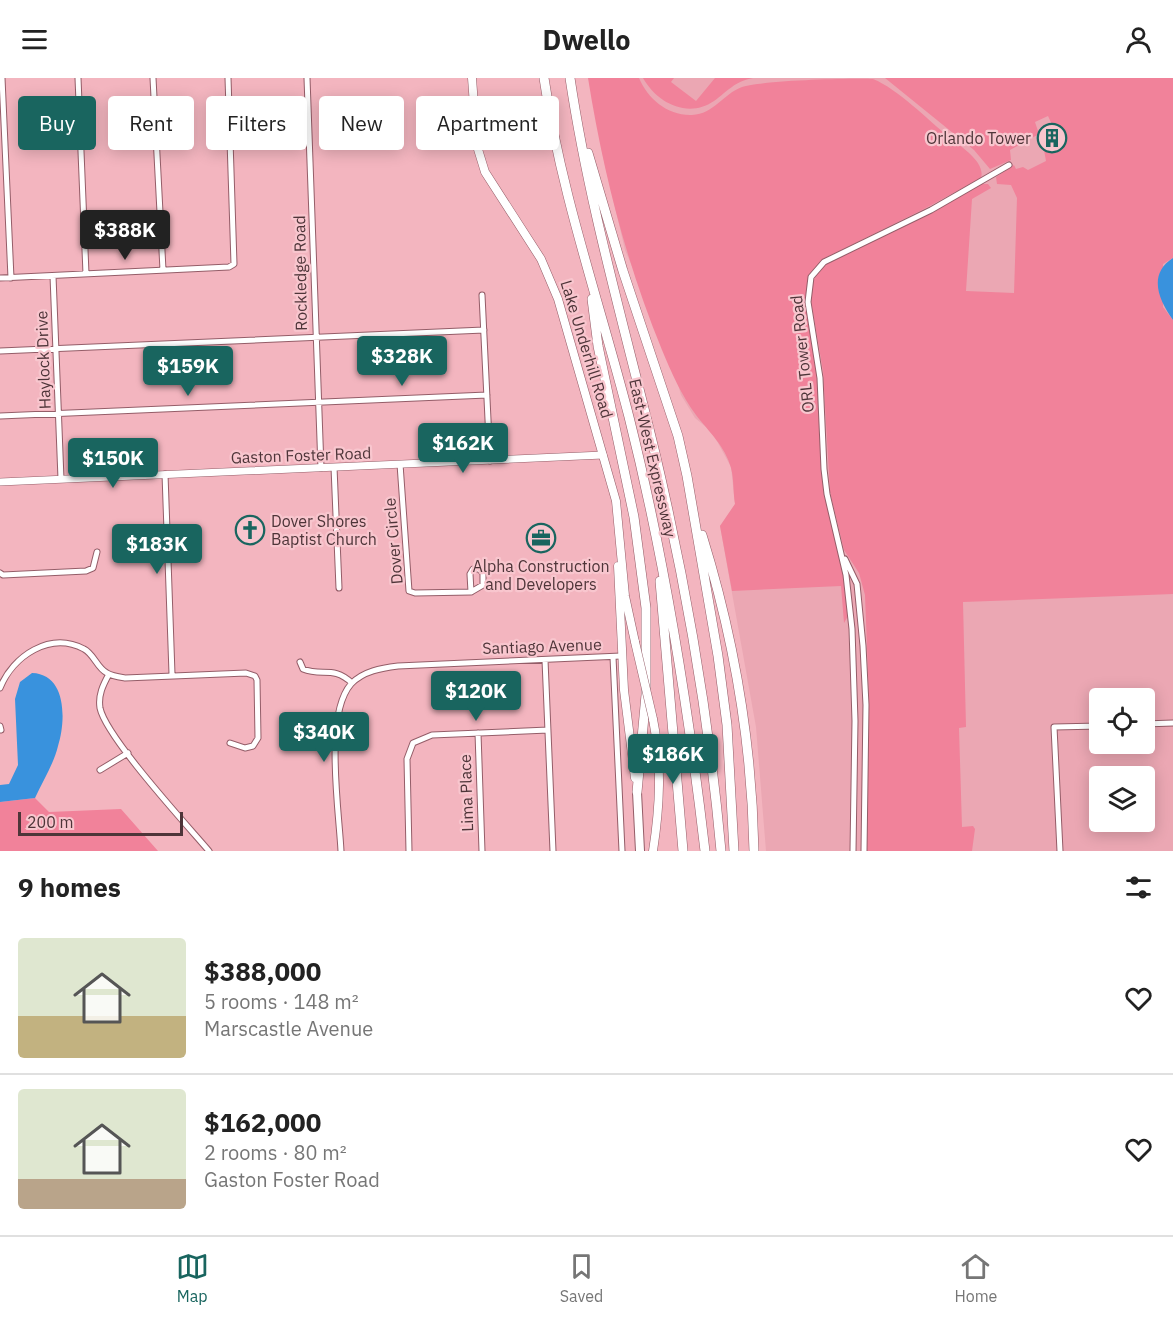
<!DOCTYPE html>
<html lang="en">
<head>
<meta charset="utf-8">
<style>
	:root { --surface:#fff; --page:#f6f6f6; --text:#222; --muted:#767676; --line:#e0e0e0; --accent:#19655f }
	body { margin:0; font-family:"IBM Plex Sans",sans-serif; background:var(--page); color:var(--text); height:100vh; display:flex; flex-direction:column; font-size:22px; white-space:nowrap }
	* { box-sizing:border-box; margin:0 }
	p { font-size:20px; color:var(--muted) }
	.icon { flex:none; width:33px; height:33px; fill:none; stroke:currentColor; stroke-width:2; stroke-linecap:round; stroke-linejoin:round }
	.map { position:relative; height:773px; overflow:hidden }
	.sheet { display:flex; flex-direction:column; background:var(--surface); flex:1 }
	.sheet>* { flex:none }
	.hud { position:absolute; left:18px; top:18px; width:600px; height:54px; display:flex; gap:12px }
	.tools { position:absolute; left:1089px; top:610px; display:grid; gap:12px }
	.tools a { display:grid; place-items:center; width:66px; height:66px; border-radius:6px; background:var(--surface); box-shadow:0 3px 15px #0003; font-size:30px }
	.scale { position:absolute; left:18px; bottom:15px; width:165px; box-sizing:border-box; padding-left:6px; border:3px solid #4e3539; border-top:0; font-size:16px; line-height:21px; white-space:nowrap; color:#4e3539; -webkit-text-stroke:4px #f8c6ce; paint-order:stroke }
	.price { position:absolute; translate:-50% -51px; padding:0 14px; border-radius:6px; background:var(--accent); color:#fff; font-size:20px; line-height:39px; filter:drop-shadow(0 2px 3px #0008) }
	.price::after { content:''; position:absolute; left:50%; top:36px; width:18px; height:14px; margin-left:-9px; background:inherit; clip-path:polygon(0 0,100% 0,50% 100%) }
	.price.on { background:#222; color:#fff }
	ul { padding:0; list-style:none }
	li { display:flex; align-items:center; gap:18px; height:150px; padding:0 18px }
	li+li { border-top:2px solid var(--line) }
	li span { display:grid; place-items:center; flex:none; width:168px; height:120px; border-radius:6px; color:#555 }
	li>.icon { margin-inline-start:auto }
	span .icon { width:72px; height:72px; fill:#fffc; stroke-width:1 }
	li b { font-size:26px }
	h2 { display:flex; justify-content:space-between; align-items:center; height:72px; padding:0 18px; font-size:26px }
	.chip { padding:0 21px; border-radius:6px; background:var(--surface); box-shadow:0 3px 15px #0003; font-size:21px; line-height:54px }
	.chip.on { background:var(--accent); color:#fff }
	header { display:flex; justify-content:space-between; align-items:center; height:78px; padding:0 18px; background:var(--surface); font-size:27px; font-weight:800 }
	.tab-bar { display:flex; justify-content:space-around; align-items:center; height:84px; border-top:2px solid var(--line); background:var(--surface); font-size:16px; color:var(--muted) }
	.tab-bar a { display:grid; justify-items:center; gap:3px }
	.tab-bar .on { color:var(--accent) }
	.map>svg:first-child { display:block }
	.built { fill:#eba7b3; fill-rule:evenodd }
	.green { fill:#f1829a }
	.water { fill:#3992dd }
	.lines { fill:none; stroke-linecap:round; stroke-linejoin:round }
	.minor-casing { stroke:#945d68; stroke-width:7 }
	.tertiary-casing { stroke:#945d68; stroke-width:8 }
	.secondary-casing { stroke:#945d68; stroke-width:9 }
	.primary-casing { stroke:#945d68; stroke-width:10 }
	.motorway-casing { stroke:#945d68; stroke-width:10 }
	.minor { stroke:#fff; stroke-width:5 }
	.tertiary { stroke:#fff; stroke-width:7 }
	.secondary { stroke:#fff; stroke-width:8 }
	.primary { stroke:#fff; stroke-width:8 }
	.motorway { stroke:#fff; stroke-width:9 }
	.secondary-bridge-casing { stroke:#945d68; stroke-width:9; stroke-linecap:butt }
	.secondary-bridge { stroke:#fff; stroke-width:8 }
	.labels { text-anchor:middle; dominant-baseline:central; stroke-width:4.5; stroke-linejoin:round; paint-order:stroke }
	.poi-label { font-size:16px; fill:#4e3539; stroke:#f8c6ce; text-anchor:end }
	.street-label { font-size:16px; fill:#4e3539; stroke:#f8c6ce }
</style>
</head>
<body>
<header><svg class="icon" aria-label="menu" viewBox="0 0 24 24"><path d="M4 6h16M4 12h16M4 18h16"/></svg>Dwello<svg class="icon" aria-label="person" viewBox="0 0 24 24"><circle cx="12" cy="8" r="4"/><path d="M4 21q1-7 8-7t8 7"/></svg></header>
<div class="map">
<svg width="1173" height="773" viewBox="0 0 1173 773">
	<rect width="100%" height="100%" fill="#f3b5bf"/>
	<!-- built -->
	<path class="built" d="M 592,0 L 1173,0 L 1173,773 L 766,773 L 756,649 L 720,448 L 735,426 L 731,389 L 712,354 L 695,340 L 681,317 L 668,272 L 625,172 L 602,74 ZM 1100,621 L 1144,621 L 1144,666 L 1100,666 ZM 1100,699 L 1144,699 L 1144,744 L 1100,744 Z"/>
	<!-- green -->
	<path class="green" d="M 588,0 L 639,0 C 648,21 668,38 692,37 C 714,36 723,16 742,9 C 763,2 855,0 873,1 C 898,11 928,42 949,59 C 960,68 986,84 981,100 L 924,131 L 823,181 L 809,197 L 805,220 L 817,297 L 821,387 L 824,417 L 844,493 L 848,538 L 844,545 L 841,508 L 732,513 L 720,448 L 735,426 C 733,414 734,401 731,390 C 725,368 709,354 696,337 C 682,318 671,294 662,272 C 626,184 603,94 588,0 Z
		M 643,0 L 674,0 L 671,4 L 696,23 L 715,0 L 753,0 C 735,3 728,13 714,23 C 688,41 657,25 643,0 Z
		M 885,0 L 1173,0 L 1173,180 L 1163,186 L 1163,229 L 1173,242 L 1173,516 L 963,524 L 966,649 L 959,650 L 962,749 L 973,748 L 975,751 L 972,773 L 867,773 L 869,621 L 865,517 L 859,495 L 844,472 L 830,414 L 823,293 L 811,223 L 812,205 L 818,194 L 828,184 L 932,135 L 981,106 L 988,106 L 991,110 L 972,121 L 966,213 L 1014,215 L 1017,120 L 1011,107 L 997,106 L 996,99 L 1014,87 L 1016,91 L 1023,89 L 1028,92 L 1046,83 L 1044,72 L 1060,64 L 1048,38 L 1035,44 L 1039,56 L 1010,72 L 1011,82 L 990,91 L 974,72 Z
		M 35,720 L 49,734 L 121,731 L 158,773 L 0,773 L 0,724 Z"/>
	<!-- water -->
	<path class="water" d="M 1173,180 L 1173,242 C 1158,221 1148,196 1173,180 Z
		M 32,595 C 67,596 66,643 58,668 C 54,685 43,703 35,720 L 0,724 L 0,707 L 9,706 L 18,687 L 15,621 L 20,604 Z"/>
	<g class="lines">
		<!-- minor casing -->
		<g class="minor-casing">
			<path id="minor" d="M 2,0 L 11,200
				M 78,0 L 86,196
				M 153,0 L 163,192
				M 307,0 L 321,390
				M 53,198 L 61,401
				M 0,200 L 229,189 L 234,186 L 228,0
				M 482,217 L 490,383
				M 0,273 L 484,252
				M 0,338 L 487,317
				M 400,386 L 409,513 L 415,515 L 471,514 L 483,507 L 483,495 L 479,491 L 473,491 L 470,496 L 471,514
				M 334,389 L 339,510
				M 165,396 L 172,596
				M 845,481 L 857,506 L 863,568 L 866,627 L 864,773
				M 0,495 L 3,497 L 86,493 L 93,490 L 97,474
				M 613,579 L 622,773
				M 545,582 L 553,773
				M 300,584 L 303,591 C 322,599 333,587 352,605
				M 109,596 C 103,607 98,617 100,630 C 106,659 186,746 209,773
				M 0,610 C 13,578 50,553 84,571 C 94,576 97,590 107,595 C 112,598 119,599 125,600 L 246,595 L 255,598 L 257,602 L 258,660 L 253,668 L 245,670 L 230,665
				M 1144,646 L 1173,645
				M 0,648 L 1,652
				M 478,655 L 482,773
				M 100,692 L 128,675
				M 341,773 C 339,732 324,637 351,606 C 363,593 382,590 398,588 L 621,578
				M 409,773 L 407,681 L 413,665 L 432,657 L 548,652
				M 853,773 L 855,643 L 852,551 L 846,497 L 827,416 L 824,391 L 820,300 L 808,224 L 811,199 L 824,184 L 931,132 L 1009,87
				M 1060,773 L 1054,649 L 1100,648"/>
		</g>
		<!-- tertiary casing -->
		<g class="tertiary-casing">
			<path id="tertiary" d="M 0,404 L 603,377"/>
		</g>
		<!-- secondary casing -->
		<g class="secondary-casing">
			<path id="secondary" d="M 472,0 L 477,68 L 485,94 L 541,181 L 558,221 L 616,423 L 625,518 L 635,564
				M 618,488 L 624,612 L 635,700
				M 653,641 C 662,686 660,728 653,773"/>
		</g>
		<!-- primary casing -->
		<g class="primary-casing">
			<path id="primary" d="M 637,714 L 640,773"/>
		</g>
		<!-- motorway casing -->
		<g class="motorway-casing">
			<path id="motorway" d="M 544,0 C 561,116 600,226 629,339 C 665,482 688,627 705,773
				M 570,0 C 589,127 625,251 655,375 C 686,506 709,640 721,773
				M 588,75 L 623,193 L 678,358 L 687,398 L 718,578 L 727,647 L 734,773
				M 592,221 L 598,268 L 634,439 L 646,530 L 646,617 L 637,714
				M 702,457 C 734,560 752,665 754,773
				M 660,503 L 683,773"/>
		</g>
		<!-- minor -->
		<use href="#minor" class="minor"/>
		<!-- tertiary -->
		<use href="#tertiary" class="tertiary"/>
		<!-- secondary -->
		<use href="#secondary" class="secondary"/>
		<!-- primary -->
		<use href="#primary" class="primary"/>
		<!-- motorway -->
		<use href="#motorway" class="motorway"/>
		<!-- secondary-bridge casing -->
		<g class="secondary-bridge-casing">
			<path id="secondary-bridge" d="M 635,564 L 653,641"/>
		</g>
		<!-- secondary-bridge -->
		<use href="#secondary-bridge" class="secondary-bridge"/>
	</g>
	<!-- icons -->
	<defs>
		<g id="building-ring" transform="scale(1.5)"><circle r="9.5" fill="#f8c6ce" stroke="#19655f" stroke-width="1.5"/><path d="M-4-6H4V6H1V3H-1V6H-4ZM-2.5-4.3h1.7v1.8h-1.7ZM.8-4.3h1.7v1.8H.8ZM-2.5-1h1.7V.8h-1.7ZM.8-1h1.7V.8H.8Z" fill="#19655f"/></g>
		<g id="church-ring" transform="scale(1.5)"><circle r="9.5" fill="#f8c6ce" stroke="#19655f" stroke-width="1.5"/><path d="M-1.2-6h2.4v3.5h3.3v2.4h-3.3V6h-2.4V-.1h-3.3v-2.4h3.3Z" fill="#19655f"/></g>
		<g id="office-ring" transform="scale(1.5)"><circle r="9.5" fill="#f8c6ce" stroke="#19655f" stroke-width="1.5"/><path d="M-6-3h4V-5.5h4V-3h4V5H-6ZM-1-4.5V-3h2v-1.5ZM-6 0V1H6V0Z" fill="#19655f"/></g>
	</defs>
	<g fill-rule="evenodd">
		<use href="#building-ring" x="1052" y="60"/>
		<use href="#church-ring" x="250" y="452"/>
		<use href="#office-ring" x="541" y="460"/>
	</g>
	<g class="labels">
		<!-- poi labels -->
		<g class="poi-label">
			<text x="1031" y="60">Orlando Tower</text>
			<text x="271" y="443" text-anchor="start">Dover Shores<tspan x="271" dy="18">Baptist Church</tspan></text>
			<text x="541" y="488" text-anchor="middle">Alpha Construction<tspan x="541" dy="18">and Developers</tspan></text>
		</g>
		<!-- street labels -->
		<g class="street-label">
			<text transform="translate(300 195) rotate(-91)">Rockledge Road</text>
			<text transform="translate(587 271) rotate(73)">Lake Underhill Road</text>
			<text transform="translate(802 276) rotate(-96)">ORL Tower Road</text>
			<text transform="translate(43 282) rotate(-92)">Haylock Drive</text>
			<text transform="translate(301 377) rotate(-2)">Gaston Foster Road</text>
			<text transform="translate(653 380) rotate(77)">East-West Expressway</text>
			<text transform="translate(393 463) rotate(-95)">Dover Circle</text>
			<text transform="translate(542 568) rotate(-2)">Santiago Avenue</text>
			<text transform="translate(466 715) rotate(-92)">Lima Place</text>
		</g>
	</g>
</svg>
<div class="tools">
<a><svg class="icon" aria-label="locate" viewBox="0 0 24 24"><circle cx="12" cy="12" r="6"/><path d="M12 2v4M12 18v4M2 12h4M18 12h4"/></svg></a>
<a><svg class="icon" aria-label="layers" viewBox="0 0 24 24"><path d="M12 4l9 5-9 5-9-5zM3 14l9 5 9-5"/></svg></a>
</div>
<div class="scale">200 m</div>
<b class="price on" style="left:125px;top:183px">$388K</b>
<b class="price" style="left:402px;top:309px">$328K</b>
<b class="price" style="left:188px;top:319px">$159K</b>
<b class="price" style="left:463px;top:396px">$162K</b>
<b class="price" style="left:113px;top:411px">$150K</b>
<b class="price" style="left:157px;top:497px">$183K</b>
<b class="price" style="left:476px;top:644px">$120K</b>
<b class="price" style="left:324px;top:685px">$340K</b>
<b class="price" style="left:673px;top:707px">$186K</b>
<div class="hud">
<a class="chip on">Buy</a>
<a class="chip">Rent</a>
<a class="chip">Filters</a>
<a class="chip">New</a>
<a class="chip">Apartment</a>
</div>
</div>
<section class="sheet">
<h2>9 homes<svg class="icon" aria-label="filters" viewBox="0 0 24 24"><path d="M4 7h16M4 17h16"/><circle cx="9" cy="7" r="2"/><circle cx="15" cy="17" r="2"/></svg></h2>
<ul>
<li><span style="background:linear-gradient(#dfe7d0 65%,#c2b280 0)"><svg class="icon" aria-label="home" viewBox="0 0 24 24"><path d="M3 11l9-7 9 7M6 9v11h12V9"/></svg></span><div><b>$388,000</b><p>5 rooms · 148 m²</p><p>Marscastle Avenue</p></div><svg class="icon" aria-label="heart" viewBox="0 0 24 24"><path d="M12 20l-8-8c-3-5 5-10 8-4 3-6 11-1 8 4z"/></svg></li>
<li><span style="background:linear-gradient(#dfe7d0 75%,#b9a48a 0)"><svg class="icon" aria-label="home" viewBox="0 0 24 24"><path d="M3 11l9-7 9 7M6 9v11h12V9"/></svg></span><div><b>$162,000</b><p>2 rooms · 80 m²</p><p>Gaston Foster Road</p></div><svg class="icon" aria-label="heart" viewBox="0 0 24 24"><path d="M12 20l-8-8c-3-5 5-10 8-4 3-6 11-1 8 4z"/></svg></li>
</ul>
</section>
<nav class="tab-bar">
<a class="on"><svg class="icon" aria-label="map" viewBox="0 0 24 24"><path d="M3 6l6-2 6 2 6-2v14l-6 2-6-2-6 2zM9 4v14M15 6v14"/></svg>Map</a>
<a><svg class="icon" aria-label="saved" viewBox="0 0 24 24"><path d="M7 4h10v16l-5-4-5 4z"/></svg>Saved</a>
<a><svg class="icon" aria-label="home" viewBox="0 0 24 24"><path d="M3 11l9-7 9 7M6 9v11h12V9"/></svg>Home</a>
</nav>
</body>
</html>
